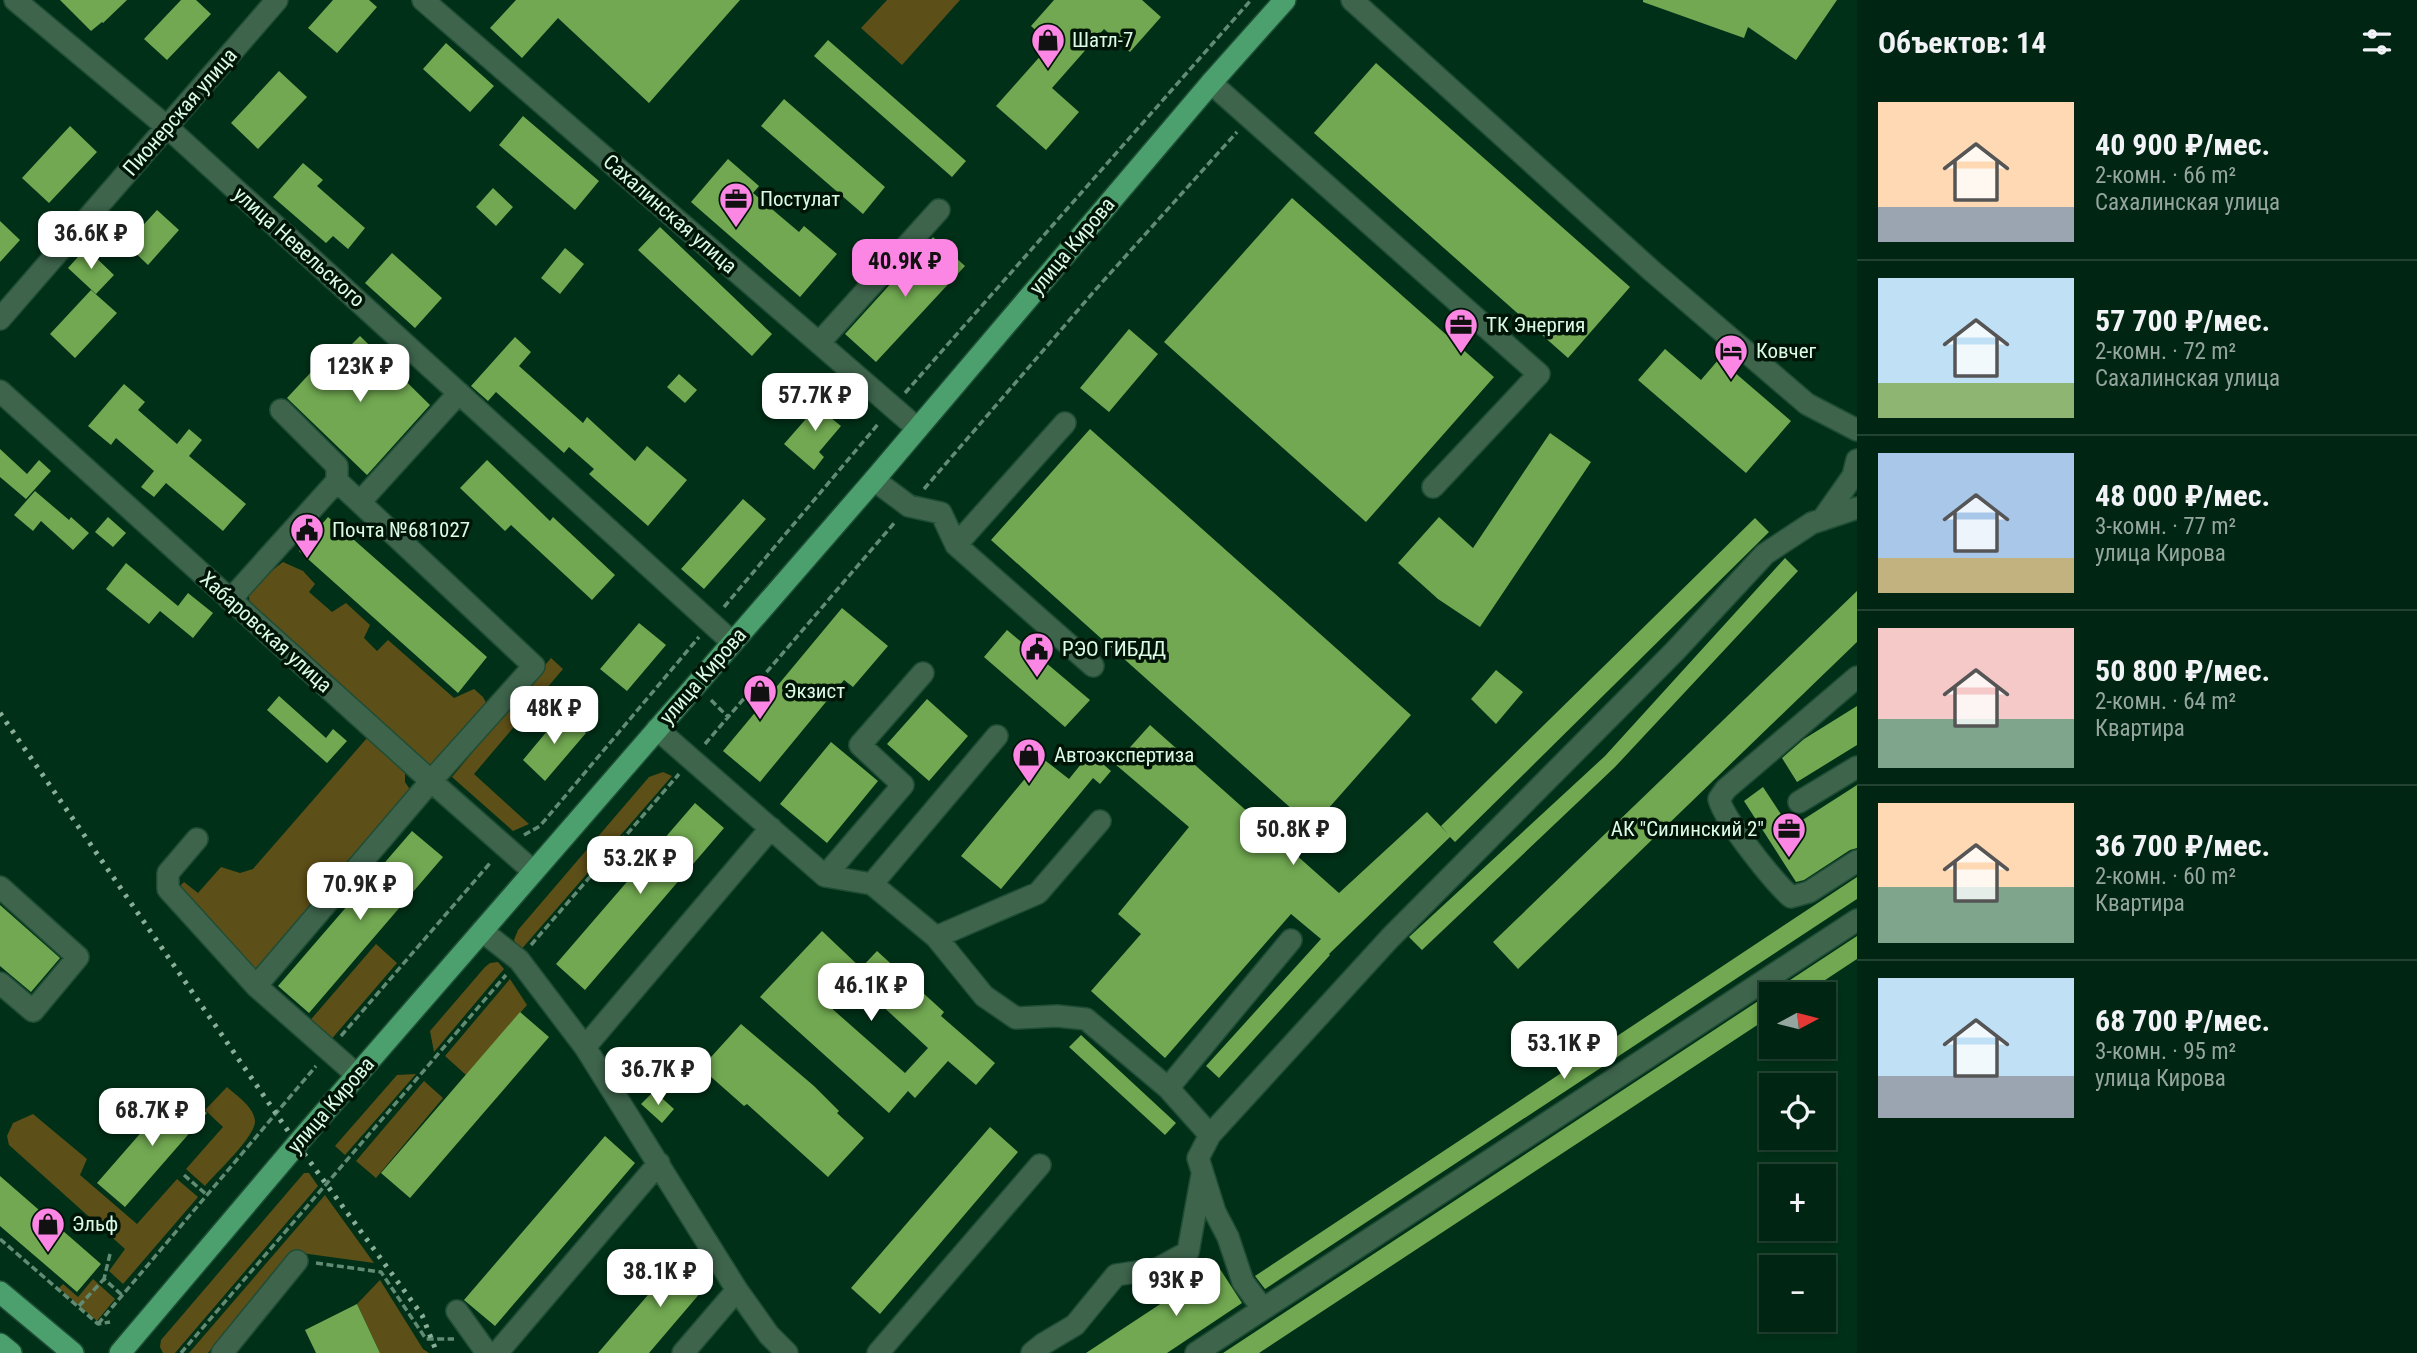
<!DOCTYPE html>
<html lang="ru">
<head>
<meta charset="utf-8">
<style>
	:root { --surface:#002512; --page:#0a2d1b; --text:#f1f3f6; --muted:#95a59f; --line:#224232; --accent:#fc86e4 }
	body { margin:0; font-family:"Roboto Condensed",sans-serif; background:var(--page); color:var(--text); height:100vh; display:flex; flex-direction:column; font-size:26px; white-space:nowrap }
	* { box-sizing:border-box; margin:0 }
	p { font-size:23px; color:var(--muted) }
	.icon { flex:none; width:38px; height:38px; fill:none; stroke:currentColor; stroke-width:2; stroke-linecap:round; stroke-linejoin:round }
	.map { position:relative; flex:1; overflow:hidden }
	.sheet { display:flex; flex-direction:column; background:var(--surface); width:560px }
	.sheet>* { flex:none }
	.needle { width:46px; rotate:83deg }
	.tools { position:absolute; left:1759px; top:982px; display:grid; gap:14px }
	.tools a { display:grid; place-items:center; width:77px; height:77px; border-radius:0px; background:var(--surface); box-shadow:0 4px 10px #0003,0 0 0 2px var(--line); font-size:35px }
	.price { position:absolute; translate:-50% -60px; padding:0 16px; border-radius:14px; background:#fff; color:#222; font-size:23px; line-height:46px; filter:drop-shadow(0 2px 4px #0008) }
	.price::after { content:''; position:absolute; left:50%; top:42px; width:21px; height:16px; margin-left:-10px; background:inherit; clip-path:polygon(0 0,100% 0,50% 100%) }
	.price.active { background:var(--accent); color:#111 }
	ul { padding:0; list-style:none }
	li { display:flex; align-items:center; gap:21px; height:175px; padding:0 21px }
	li+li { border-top:2px solid var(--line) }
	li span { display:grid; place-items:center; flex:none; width:196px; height:140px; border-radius:0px; color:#555 }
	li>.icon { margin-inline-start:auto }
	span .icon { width:84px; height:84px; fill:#fffc; stroke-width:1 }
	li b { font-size:30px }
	h2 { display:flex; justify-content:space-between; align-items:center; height:84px; padding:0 21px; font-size:30px }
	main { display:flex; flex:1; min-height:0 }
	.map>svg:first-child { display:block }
	.green { fill:#5d4f18 }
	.building { fill:#71a851; fill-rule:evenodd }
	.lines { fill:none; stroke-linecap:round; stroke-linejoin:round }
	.minor-casing { stroke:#1f4d35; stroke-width:24 }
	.major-casing { stroke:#1f4d35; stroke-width:24 }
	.path { stroke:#628b73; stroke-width:3.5; stroke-dasharray:7 3.5; stroke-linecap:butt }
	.minor { stroke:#3e644c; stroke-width:21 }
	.major { stroke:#4ba06e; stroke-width:21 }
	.rail { stroke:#89af97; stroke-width:5; stroke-dasharray:3.5 7; stroke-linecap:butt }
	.labels { text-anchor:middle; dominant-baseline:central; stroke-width:7; stroke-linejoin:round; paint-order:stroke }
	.poi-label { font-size:21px; fill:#dcfbe5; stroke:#001508; text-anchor:start }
	.street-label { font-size:21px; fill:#dcfbe5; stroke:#001508 }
</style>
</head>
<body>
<main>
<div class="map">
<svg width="1857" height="1353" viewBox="0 0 1857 1353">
	<rect width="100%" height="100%" fill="#003118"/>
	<!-- green -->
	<path class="green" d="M 887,0 L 960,0 L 902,65 L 861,28 Z
		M 283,562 L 303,571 L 315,584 L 309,592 L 332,612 L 346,603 L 370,625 L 364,638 L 377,651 L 388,640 L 454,698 L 474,689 L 483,697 L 489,708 L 432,774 L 250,609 L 249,596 L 261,579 Z
		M 551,658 L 563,669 L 474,774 L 529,824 L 513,831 L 452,777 Z
		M 367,738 L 405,769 L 405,782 L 413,794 L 254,977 L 178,888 L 184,882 L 198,893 L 221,867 L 240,873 L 253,869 Z
		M 663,772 L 672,776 L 519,952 L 514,940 L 518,930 L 649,777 Z
		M 376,944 L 397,963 L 329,1042 L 307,1024 Z
		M 498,962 L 504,969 L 434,1052 L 430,1031 L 485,967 L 490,963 Z
		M 510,979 L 527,1005 L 466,1075 L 445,1056 Z
		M 416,1074 L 345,1155 L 335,1146 L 397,1075 Z
		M 424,1081 L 443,1098 L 376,1178 L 356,1161 Z
		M 227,1087 C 237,1096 254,1107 255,1121 C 256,1136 216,1173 205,1186 L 186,1169 L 223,1127 L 205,1110 Z
		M 33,1114 L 87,1159 L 80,1175 L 137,1224 L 177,1179 L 198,1197 L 123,1284 L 109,1271 L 125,1249 L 9,1145 L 7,1136 L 13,1123 Z
		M 304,1173 L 309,1173 L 318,1186 L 175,1353 L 163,1353 L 160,1347 L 161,1340 Z
		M 325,1195 L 374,1263 L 294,1252 L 208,1353 L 189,1353 Z
		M 93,1279 L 115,1299 L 97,1321 L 59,1288 L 63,1284 L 78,1297 Z
		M 380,1280 L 423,1349 L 429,1353 L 380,1353 L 357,1304 Z"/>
	<!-- building -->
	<path class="building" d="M 60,0 L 127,0 L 103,23 L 102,22 L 91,31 Z
		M 181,0 L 196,0 L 211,14 L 167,60 L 144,39 Z
		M 333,0 L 369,0 L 377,7 L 337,53 L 308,28 Z
		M 516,0 L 740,0 L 649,103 L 558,18 L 522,58 L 490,28 Z
		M 1054,0 L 1142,0 L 1161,17 L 1130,52 L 1104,29 L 1052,88 L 1079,112 L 1046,150 L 996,106 L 1051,44 L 1031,26 Z
		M 1643,0 L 1837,0 L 1796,60 L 1748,27 L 1744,38 L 1643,2 Z
		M 828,40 L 966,161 L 952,177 L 814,56 Z
		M 446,43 L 494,86 L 470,112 L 423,69 Z
		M 1376,63 L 1630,287 L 1568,358 L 1314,133 Z
		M 279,71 L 307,97 L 258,149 L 231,123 Z
		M 784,99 L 885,187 L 863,214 L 761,126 Z
		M 523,116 L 599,181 L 575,210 L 499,145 Z
		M 70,126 L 97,152 L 49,203 L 22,178 Z
		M 728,159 L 759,186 L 753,193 L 799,232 L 804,226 L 837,254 L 800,297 L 691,202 Z
		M 303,163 L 323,180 L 317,186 L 365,228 L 348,249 L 333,236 L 326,243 L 273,197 Z
		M 493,188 L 513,207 L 496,226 L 476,207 Z
		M 1292,198 L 1494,377 L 1366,522 L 1164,342 Z
		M 157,210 L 179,230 L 148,265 L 126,244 Z
		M 0,221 L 20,240 L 0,262 Z
		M 660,227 L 772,334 L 752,356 L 638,250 Z
		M 933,237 L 965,266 L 876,362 L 845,334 Z
		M 86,248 L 114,275 L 96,294 L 68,268 Z
		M 565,248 L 584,264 L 560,294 L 541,278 Z
		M 392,253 L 442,298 L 415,328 L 365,283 Z
		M 91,290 L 117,313 L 75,358 L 50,334 Z
		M 1129,329 L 1158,354 L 1109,412 L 1080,388 Z
		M 360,336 L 430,405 L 367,475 L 287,398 L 313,370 L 320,376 Z
		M 515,337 L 531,352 L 519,366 L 583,423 L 587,417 L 635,461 L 647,446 L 687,480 L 648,526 L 589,474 L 594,469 L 569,447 L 564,453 L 496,392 L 488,401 L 471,386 Z
		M 1665,349 L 1701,380 L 1719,359 L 1791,421 L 1746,473 L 1638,380 Z
		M 679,374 L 697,390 L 685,403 L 667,387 Z
		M 124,384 L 145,402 L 138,410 L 177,444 L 189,429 L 202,440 L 189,456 L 246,504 L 223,531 L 166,483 L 154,497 L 141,487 L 154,471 L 116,438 L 111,445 L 88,426 Z
		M 826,396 L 840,408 L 831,418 L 841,426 L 819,452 L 824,457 L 814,470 L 784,444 Z
		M 1090,429 L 1411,715 L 1312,827 L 991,540 Z
		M 1550,433 L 1591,462 L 1480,627 L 1438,599 L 1398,563 L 1439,517 L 1473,548 Z
		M 0,449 L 27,474 L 39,460 L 51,471 L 26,499 L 0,477 Z
		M 487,460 L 550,521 L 553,517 L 615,575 L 592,600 L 511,525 L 505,531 L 460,488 Z
		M 35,491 L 69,520 L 71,517 L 89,533 L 73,550 L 41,521 L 33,531 L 14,515 Z
		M 743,499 L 766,519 L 704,589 L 681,569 Z
		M 108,517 L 126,533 L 113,547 L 95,532 Z
		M 328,517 L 487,657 L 458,693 L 299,551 Z
		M 1755,518 L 1769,532 L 1455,842 L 1450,837 L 1329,954 L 1330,955 L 1219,1078 L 1206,1066 L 1321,939 L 1291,914 L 1165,1058 L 1091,991 L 1141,934 L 1118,914 L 1189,827 L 1115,764 L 1150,725 L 1339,893 L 1427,812 L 1448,834 L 1441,826 Z
		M 1785,558 L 1798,571 L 1615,767 L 1422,950 L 1409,937 L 1605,756 Z
		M 126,563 L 178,606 L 188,593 L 213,613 L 193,638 L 160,611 L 149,624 L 106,589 Z
		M 1857,591 L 1857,642 L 1518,969 L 1493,942 Z
		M 842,608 L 888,646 L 853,687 L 844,680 L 760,782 L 723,751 Z
		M 639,623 L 666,645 L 627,691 L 600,669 Z
		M 1007,630 L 1090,700 L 1065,727 L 984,657 Z
		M 1496,670 L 1523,692 L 1496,724 L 1471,699 Z
		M 279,696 L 326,738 L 333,729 L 347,741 L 327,763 L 267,710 Z
		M 927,699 L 968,736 L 929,781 L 887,744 Z
		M 1857,706 L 1857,745 L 1797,782 L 1782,758 L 1804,739 Z
		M 563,712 L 586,733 L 545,781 L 523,760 Z
		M 831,742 L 878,781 L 827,843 L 780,804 Z
		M 1090,753 L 1111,771 L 1100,784 L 1093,778 L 1001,889 L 961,856 L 1042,758 L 1069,779 Z
		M 1857,785 L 1857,848 L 1850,850 L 1804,880 L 1796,882 L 1744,801 L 1763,787 L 1790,828 Z
		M 695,803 L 724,828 L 585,990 L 556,964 Z
		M 412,831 L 443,857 L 309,1013 L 278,986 Z
		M 1857,877 L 1857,899 L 1265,1289 L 1255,1276 Z
		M 0,905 L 60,958 L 31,992 L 0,966 Z
		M 822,931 L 861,968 L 877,951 L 944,1012 L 941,1016 L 995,1063 L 976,1085 L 948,1061 L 915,1098 L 908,1091 L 889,1113 L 760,997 ZM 853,979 L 928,1048 L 905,1073 L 829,1006 Z
		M 1857,936 L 1857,959 L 1804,994 L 1771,994 L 1771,1016 L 1259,1353 L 1223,1353 Z
		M 520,1012 L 549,1037 L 410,1198 L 381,1173 Z
		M 741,1024 L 814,1086 L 839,1111 L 837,1113 L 864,1138 L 828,1177 L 747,1104 L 744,1106 L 701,1068 Z
		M 1081,1035 L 1176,1123 L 1165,1135 L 1069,1047 Z
		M 179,1089 L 207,1113 L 125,1207 L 97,1183 Z
		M 654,1091 L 674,1109 L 662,1123 L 641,1104 Z
		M 990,1127 L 1018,1152 L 880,1314 L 851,1288 Z
		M 605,1136 L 635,1163 L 495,1326 L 464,1300 Z
		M 0,1176 L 101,1264 L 77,1292 L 0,1226 Z
		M 684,1253 L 713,1278 L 649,1353 L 598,1353 Z
		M 1218,1266 L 1242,1303 L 1167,1353 L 1086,1353 Z
		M 357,1304 L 380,1353 L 316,1353 L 305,1330 Z"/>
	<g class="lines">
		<!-- minor casing -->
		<g class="minor-casing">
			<path id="minor" d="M 15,0 L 167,127 L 732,642
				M 423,0 L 917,428
				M 1352,0 L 1652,271 L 1807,404 L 1857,430
				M 1211,83 L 1539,374 L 1433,487
				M 0,319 L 277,0
				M 819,343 L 939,210
				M 0,391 L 431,781 L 533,871
				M 281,410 L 337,466 L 337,481
				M 874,480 L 909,506 L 941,513 L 956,545 L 1093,666
				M 360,502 L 459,393
				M 1822,520 L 1853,476 L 1857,460
				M 956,545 L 1065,423
				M 230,600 L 337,481 L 534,666 L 431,781 L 256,986 L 357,1075
				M 1857,677 L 1726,789 L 1719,799 C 1724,820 1774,882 1791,897 L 1809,892 L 1857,861
				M 657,729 L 825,876 L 872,884 L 997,736
				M 1799,802 L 1857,767
				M 197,839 L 168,873 L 168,889 L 256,986
				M 825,876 L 903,785 L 860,745 L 923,673
				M 872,884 L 936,937 L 1038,893 L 1100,821
				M 0,887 L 78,957 L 33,1011 L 0,983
				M 482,931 L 519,960 L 585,1047 L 737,1290 L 769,1335 L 787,1353
				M 936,937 L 984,996 L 1016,1018 L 1057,1016 L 1086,1019 L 1168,1088 L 1291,940
				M 585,1047 L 771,828
				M 1168,1088 L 1210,1135 L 1390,938 L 1675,651 L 1765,554 L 1812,523 L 1857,508
				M 1210,1135 L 1198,1158 L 1215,1212 L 1228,1237 L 1243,1282 L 1263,1309 L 1857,920
				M 457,1311 L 487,1353
				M 222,1353 L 297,1261
				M 497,1353 L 659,1163
				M 683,1353 L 737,1290
				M 878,1353 L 1040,1165
				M 1032,1353 L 1043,1344 L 1075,1325 L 1116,1275 L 1157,1269 L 1188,1252 L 1202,1175
				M 1196,1353 L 1263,1309"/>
		</g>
		<!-- major casing -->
		<g class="major-casing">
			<path id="major" d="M 0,1292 L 73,1353
				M 0,1344 L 11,1353
				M 120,1353 L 297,1144 L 874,480 L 1211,83 L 1285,0"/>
		</g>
		<!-- path -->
		<path class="path" d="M 905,393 L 1251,0
			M 924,489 L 1097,288 L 1237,132
			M 724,607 L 879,423
			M 711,700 L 728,717
			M 705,744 L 896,521
			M 524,835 L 540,826 L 699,637
			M 531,945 L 679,774
			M 341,1036 L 491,862
			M 184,1175 L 207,1195
			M 0,1239 L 98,1324 L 110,1322
			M 110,1254 L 104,1279 L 122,1295
			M 316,1263 L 381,1272 L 426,1339 L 454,1339
			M 79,1306 L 104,1279
			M 98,1324 L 316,1066
			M 181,1353 L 506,975"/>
		<!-- minor -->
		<use href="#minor" class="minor"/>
		<!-- major -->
		<use href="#major" class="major"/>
		<!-- rail -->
		<path class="rail" d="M 0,713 L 297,1144 L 422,1315 L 437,1353"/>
	</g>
	<!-- icons -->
	<defs>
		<g id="shop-pin" transform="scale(1.75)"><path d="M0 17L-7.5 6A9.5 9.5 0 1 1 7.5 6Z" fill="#fc86e4" stroke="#001508"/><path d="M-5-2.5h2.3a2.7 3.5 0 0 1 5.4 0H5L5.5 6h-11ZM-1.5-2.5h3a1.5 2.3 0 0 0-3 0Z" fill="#111"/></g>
		<g id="office-pin" transform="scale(1.75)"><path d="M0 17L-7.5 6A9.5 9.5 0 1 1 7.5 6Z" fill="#fc86e4" stroke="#001508"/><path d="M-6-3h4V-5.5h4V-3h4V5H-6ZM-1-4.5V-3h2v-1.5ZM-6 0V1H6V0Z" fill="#111"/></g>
		<g id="hotel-pin" transform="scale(1.75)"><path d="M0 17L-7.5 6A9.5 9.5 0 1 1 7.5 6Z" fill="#fc86e4" stroke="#001508"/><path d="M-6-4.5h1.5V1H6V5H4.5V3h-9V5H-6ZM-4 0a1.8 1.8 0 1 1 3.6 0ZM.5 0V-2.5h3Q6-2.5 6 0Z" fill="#111"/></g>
		<g id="civic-pin" transform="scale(1.75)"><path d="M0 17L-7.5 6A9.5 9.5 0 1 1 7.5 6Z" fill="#fc86e4" stroke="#001508"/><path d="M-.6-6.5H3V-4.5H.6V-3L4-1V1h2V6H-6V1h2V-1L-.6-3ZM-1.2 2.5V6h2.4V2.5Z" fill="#111"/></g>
	</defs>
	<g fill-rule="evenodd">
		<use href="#shop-pin" x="1048" y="40"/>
		<use href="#office-pin" x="736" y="199"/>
		<use href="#office-pin" x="1461" y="325"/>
		<use href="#hotel-pin" x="1731" y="351"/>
		<use href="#civic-pin" x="307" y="530"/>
		<use href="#civic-pin" x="1037" y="649"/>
		<use href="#shop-pin" x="760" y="691"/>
		<use href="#shop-pin" x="1029" y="755"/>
		<use href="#office-pin" x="1789" y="829"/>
		<use href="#shop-pin" x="48" y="1224"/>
	</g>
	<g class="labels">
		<!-- poi labels -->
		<g class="poi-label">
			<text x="1072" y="40">Шатл-7</text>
			<text x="760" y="199">Постулат</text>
			<text x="1486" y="325">ТК Энергия</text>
			<text x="1756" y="351">Ковчег</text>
			<text x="332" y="530">Почта №681027</text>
			<text x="1062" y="649">РЭО ГИБДД</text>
			<text x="784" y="691">Экзист</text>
			<text x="1054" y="755">Автоэкспертиза</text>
			<text x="1764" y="829" text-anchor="end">АК "Силинский 2"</text>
			<text x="72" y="1224">Эльф</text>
		</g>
		<!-- street labels -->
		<g class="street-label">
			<text transform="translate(180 112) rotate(-49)">Пионерская улица</text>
			<text transform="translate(670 214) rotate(41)">Сахалинская улица</text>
			<text transform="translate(1072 246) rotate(-50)">улица Кирова</text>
			<text transform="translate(299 247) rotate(42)">улица Невельского</text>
			<text transform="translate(266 632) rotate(42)">Хабаровская улица</text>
			<text transform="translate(703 676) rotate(-49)">улица Кирова</text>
			<text transform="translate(331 1105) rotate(-49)">улица Кирова</text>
		</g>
	</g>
</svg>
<div class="tools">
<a><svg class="needle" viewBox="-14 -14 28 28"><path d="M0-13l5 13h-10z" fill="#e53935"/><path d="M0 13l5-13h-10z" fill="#95a59f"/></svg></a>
<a><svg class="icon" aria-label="locate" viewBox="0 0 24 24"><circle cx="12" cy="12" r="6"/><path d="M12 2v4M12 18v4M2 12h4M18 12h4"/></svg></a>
<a>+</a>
<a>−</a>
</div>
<b class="price" style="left:91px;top:271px">36.6K ₽</b>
<b class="price active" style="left:905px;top:299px">40.9K ₽</b>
<b class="price" style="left:360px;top:404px">123K ₽</b>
<b class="price" style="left:815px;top:433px">57.7K ₽</b>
<b class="price" style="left:554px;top:746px">48K ₽</b>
<b class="price" style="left:1293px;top:867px">50.8K ₽</b>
<b class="price" style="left:640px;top:896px">53.2K ₽</b>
<b class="price" style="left:360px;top:922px">70.9K ₽</b>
<b class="price" style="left:871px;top:1023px">46.1K ₽</b>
<b class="price" style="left:1564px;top:1081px">53.1K ₽</b>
<b class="price" style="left:658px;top:1107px">36.7K ₽</b>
<b class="price" style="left:152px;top:1148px">68.7K ₽</b>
<b class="price" style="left:660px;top:1309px">38.1K ₽</b>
<b class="price" style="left:1176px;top:1318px">93K ₽</b>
</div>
<section class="sheet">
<h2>Объектов: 14<svg class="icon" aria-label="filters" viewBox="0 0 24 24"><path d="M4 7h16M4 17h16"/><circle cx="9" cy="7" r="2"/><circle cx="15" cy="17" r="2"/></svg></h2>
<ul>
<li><span style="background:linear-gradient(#ffd9b3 75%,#9aa5b1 0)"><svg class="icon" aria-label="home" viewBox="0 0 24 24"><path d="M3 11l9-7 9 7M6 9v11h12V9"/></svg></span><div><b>40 900 ₽/мес.</b><p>2-комн. · 66 m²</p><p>Сахалинская улица</p></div></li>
<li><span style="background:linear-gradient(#bfe0f5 75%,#8fb573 0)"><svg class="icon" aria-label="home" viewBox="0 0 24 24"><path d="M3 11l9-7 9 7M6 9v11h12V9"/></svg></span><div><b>57 700 ₽/мес.</b><p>2-комн. · 72 m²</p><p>Сахалинская улица</p></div></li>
<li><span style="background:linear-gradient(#a9c7e8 75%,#c2b280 0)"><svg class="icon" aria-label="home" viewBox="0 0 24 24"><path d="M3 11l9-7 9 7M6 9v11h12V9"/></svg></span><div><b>48 000 ₽/мес.</b><p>3-комн. · 77 m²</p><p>улица Кирова</p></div></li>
<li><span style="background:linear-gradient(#f6c9c9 65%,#7fa58c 0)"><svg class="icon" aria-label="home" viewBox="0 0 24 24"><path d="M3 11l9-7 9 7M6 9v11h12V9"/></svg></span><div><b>50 800 ₽/мес.</b><p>2-комн. · 64 m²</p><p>Квартира</p></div></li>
<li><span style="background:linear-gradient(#ffd9b3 60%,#7fa58c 0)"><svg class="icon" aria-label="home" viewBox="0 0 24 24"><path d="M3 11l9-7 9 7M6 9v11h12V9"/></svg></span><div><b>36 700 ₽/мес.</b><p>2-комн. · 60 m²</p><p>Квартира</p></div></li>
<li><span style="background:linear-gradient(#bfe0f5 70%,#9aa5b1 0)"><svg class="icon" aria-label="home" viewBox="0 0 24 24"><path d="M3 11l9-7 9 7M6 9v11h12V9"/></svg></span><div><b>68 700 ₽/мес.</b><p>3-комн. · 95 m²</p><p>улица Кирова</p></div></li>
</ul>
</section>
</main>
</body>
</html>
